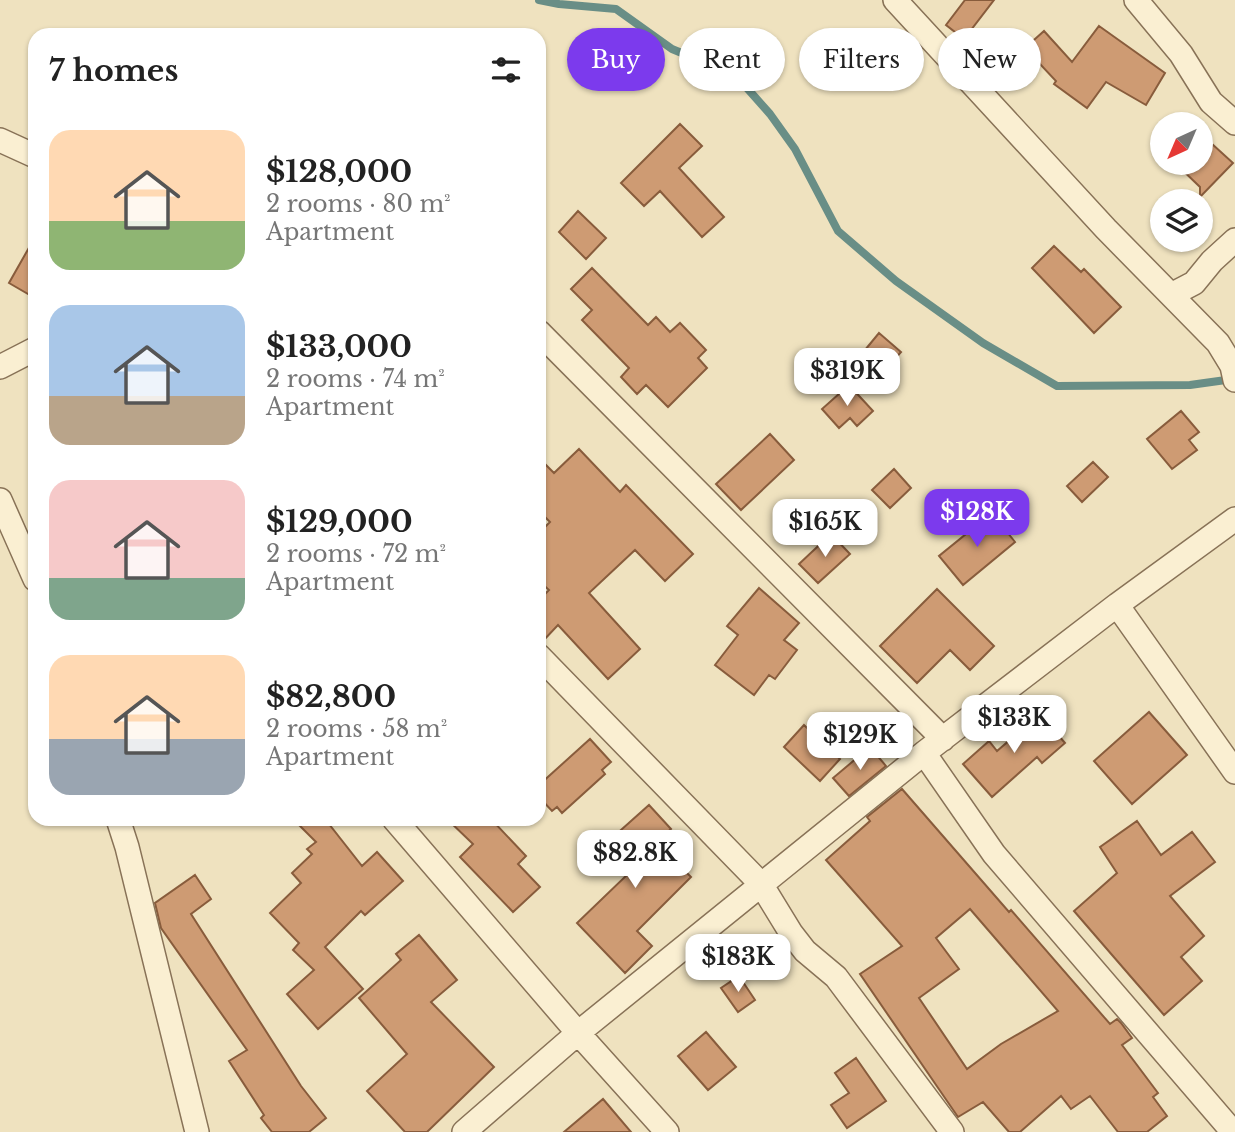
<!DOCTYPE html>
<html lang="en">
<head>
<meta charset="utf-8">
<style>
	:root { --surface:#fff; --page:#f6f6f6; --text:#222; --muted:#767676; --accent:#7c3aed }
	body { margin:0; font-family:"Libre Baskerville",serif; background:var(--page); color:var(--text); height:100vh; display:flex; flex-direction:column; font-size:26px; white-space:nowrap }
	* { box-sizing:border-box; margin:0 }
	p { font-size:23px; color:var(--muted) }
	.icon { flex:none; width:38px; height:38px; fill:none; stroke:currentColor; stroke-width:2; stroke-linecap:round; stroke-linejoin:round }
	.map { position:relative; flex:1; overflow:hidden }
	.drawer { position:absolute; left:28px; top:28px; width:518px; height:798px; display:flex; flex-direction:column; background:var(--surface); border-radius:21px; box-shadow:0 2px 5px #0004 }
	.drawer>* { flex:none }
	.hud { position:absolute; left:567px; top:28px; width:562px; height:63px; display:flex; gap:14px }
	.needle { width:46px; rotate:224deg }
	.tools { position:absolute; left:1150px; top:112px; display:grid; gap:14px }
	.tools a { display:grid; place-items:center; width:63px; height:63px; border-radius:50%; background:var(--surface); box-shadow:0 2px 5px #0004; font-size:35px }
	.price { position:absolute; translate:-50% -60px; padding:0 16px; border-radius:14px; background:#fff; color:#222; font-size:23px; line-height:46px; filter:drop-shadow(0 2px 4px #0008) }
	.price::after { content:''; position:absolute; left:50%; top:42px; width:21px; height:16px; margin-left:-10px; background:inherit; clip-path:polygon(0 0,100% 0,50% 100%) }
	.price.current { background:var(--accent); color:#fff }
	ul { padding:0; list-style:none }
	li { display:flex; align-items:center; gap:21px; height:175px; padding:0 21px }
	li span { display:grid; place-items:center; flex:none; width:196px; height:140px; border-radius:21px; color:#555 }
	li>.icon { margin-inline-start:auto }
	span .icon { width:84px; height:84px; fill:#fffc; stroke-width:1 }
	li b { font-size:30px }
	h2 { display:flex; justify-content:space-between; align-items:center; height:84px; padding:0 21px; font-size:30px }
	.pill { padding:0 24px; border-radius:32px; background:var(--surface); box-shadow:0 2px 5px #0004; font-size:24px; line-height:63px }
	.pill.current { background:var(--accent); color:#fff }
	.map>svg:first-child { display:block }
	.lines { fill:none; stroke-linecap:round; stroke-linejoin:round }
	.stream { stroke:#698e86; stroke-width:8 }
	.building { fill:#ce9b73; stroke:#885c3c; stroke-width:2; fill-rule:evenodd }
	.minor-casing { stroke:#887257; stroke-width:26 }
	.minor { stroke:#faefd2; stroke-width:23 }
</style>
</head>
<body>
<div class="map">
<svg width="1235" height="1132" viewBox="0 0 1235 1132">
	<rect width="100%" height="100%" fill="#efe2bf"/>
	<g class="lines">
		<!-- stream -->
		<path class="stream" d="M 539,0 L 559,4 L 616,9 L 672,49 L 718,68 L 747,88 L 770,114 L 795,149 L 838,231 L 896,281 L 983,343 L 1057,386 L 1190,385 L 1233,379"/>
	</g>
	<!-- building -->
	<path class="building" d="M 965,0 L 994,0 L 964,39 L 946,25 Z
		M 1099,26 L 1165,73 L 1146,105 L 1106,82 L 1087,108 L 1054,84 L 1056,81 L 1025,48 L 1044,31 L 1072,62 Z
		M 680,124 L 702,146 L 679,168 L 724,217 L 702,237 L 660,191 L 644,206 L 621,183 Z
		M 1200,133 L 1233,163 L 1200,197 L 1200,187 L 1175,163 L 1200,163 Z
		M 578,211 L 606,238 L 586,259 L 559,232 Z
		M 35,237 L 35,298 L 9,283 Z
		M 1054,246 L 1081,272 L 1084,269 L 1121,307 L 1094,333 L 1032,268 Z
		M 592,268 L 648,325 L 656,317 L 670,332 L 680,323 L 706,350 L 698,358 L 707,368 L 668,407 L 646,385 L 637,394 L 621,377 L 629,368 L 582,320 L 592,310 L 571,289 Z
		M 879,333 L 901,352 L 886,369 L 865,350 Z
		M 849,385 L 873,411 L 857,426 L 850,418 L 839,428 L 822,409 Z
		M 1181,411 L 1199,432 L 1189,440 L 1197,450 L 1172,469 L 1147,439 Z
		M 770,434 L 794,460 L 741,510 L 716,484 Z
		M 579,449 L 620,492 L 626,485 L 693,554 L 665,581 L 635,550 L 589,593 L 640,649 L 608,679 L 558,625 L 542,642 L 539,642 L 539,600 L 549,590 L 539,581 L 539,533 L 550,522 L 539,511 L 539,458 L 554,473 Z
		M 1093,462 L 1108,477 L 1082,502 L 1067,486 Z
		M 894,469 L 911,488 L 890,508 L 872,490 Z
		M 992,513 L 1015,542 L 963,585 L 939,556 Z
		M 831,534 L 850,554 L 818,583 L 799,564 Z
		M 759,588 L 799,623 L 784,640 L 797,650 L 775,679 L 769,675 L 754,695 L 715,665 L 738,635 L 727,626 Z
		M 937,589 L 994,646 L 970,670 L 950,650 L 917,683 L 880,646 Z
		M 1149,712 L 1187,755 L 1132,804 L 1094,761 Z
		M 1040,714 L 1065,743 L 1042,763 L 1037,757 L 992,797 L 963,764 L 989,741 L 997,751 Z
		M 804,725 L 840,759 L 820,781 L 784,747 Z
		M 590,739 L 611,762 L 602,770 L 605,774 L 562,813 L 557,807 L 552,811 L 539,797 L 539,785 Z
		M 870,747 L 886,766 L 849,796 L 833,778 Z
		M 902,789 L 1009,912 L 1011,910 L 1110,1024 L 1117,1019 L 1121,1023 L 1132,1038 L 1122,1045 L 1158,1093 L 1153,1097 L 1167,1116 L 1147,1132 L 1118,1132 L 1090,1096 L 1071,1109 L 1061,1096 L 1020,1132 L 1009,1132 L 983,1102 L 958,1117 L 860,974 L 902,946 L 826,860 L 870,821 L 867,817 ZM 970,909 L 1058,1011 L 1001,1044 L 967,1069 L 919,998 L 959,969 L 936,938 Z
		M 649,805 L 671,829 L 656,842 L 691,877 L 637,931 L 652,946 L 625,973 L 577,923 L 628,874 L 603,846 Z
		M 293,819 L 325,819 L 362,866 L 377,852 L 403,881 L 365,915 L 361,911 L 325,947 L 363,989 L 318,1029 L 287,994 L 314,970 L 293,950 L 299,943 L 270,913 L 301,883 L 292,873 L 312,854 L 307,849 L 316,842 Z
		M 447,819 L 491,819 L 526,856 L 518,864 L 540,887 L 513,912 L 460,857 L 473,844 Z
		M 1137,821 L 1161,855 L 1192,832 L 1215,862 L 1170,896 L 1204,936 L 1181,957 L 1202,981 L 1164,1015 L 1074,911 L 1117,873 L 1100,847 Z
		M 195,875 L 211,899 L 191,914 L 301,1086 L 326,1118 L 309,1132 L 272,1132 L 261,1118 L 264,1115 L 229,1061 L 247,1050 L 161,928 L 155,903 Z
		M 419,935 L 457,980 L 431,1002 L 494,1067 L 427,1132 L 405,1132 L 367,1091 L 407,1054 L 359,998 L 401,960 L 396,954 Z
		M 739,976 L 755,1000 L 738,1012 L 721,988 Z
		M 706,1032 L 736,1067 L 708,1090 L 678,1056 Z
		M 856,1058 L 886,1101 L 847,1128 L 831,1105 L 849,1093 L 835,1073 Z
		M 603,1099 L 631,1132 L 564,1132 Z"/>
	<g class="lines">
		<!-- minor casing -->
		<g class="minor-casing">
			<path id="minor" d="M 895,0 L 1106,229 L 1218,343 L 1232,366 L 1235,380
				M 1136,0 L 1181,54 L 1211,102 L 1235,123
				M 0,140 L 35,156
				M 1171,295 L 1194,283 L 1212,261 L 1235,240
				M 539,332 L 943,739
				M 0,367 L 35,349
				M 0,500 L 35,579
				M 1117,605 L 1235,772
				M 539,656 L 761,884 L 791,933 L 805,951 L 836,977 L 952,1132
				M 924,753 L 994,854 L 1233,1132
				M 118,819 L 127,847 L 197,1132
				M 394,819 L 578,1033 L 667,1132
				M 464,1132 L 578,1033 L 924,753 L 1117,605 L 1235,519"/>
		</g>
		<!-- minor -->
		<use href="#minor" class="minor"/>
	</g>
</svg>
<div class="tools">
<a><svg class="needle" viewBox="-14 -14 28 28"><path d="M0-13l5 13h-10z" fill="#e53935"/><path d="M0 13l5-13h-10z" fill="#767676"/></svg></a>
<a><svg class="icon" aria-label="layers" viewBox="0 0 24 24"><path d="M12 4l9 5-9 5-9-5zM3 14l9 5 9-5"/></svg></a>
</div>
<b class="price" style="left:847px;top:408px">$319K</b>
<b class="price current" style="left:977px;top:549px">$128K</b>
<b class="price" style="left:825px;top:559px">$165K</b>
<b class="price" style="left:1014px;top:755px">$133K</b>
<b class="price" style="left:860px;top:772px">$129K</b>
<b class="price" style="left:635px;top:890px">$82.8K</b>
<b class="price" style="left:738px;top:994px">$183K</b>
<div class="hud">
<a class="pill current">Buy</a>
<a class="pill">Rent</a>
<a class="pill">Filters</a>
<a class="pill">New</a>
</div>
<section class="drawer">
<h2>7 homes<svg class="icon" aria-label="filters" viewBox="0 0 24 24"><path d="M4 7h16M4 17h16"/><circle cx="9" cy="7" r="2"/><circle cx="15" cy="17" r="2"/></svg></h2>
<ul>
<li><span style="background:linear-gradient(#ffd9b3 65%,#8fb573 0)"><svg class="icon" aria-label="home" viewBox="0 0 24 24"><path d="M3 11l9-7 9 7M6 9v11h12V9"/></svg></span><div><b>$128,000</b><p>2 rooms · 80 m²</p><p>Apartment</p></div></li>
<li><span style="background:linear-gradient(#a9c7e8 65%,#b9a48a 0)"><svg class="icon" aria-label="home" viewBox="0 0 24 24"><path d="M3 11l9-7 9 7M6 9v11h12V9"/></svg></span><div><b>$133,000</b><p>2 rooms · 74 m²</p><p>Apartment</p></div></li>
<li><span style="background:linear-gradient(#f6c9c9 70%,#7fa58c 0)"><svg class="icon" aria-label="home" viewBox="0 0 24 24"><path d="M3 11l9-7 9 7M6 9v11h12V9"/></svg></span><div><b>$129,000</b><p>2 rooms · 72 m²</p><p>Apartment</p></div></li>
<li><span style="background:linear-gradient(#ffd9b3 60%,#9aa5b1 0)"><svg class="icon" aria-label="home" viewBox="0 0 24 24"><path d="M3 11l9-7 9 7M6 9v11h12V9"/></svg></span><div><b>$82,800</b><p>2 rooms · 58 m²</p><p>Apartment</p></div></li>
</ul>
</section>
</div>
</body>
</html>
